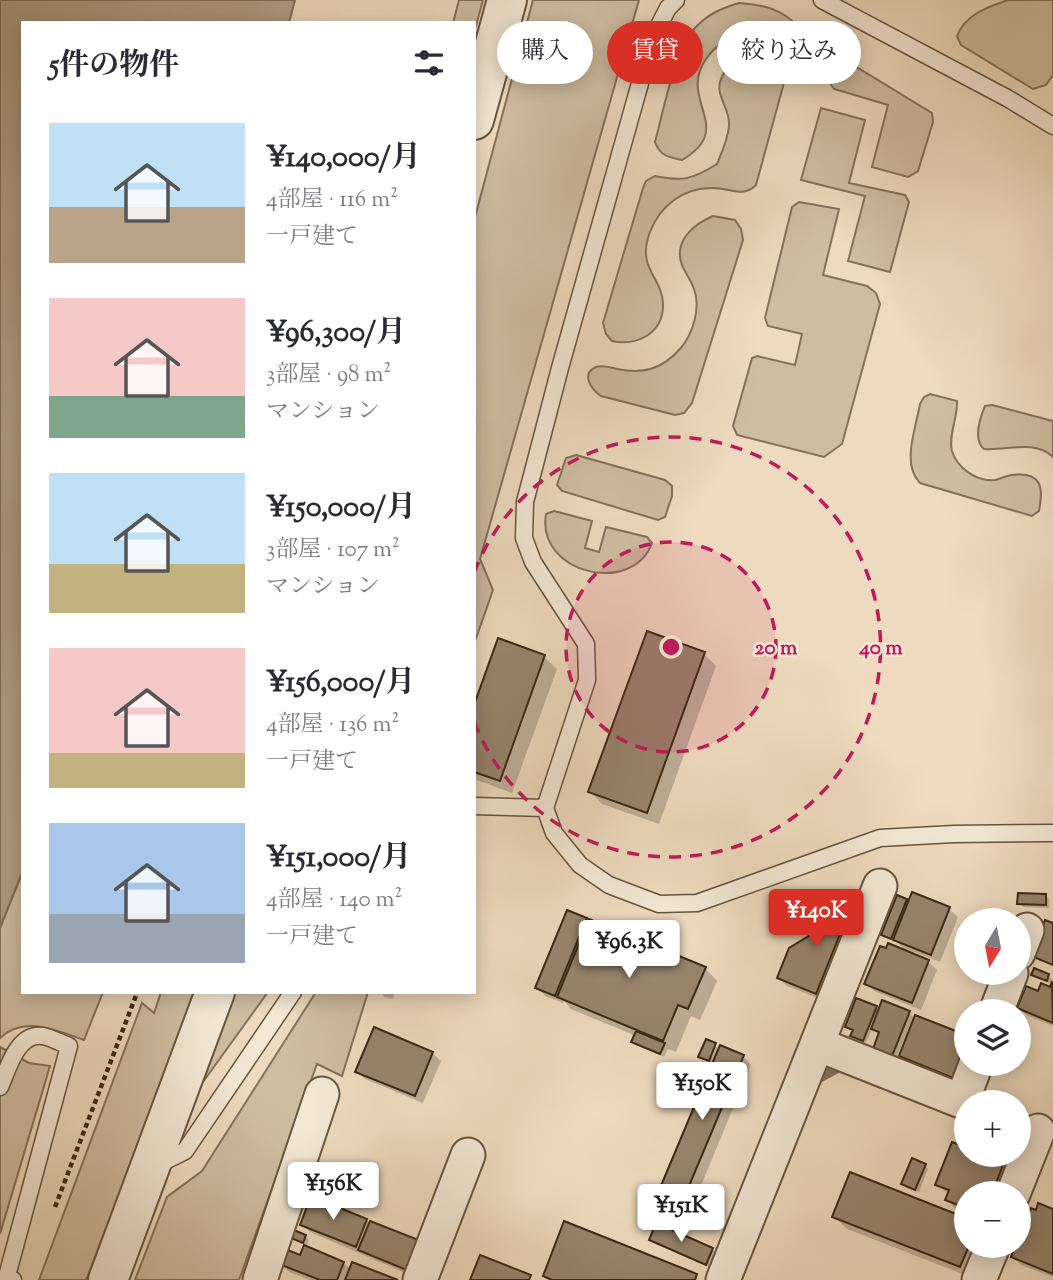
<!DOCTYPE html>
<html lang="ja">
<head>
<meta charset="utf-8">
<style>
	:root { --surface:#fff; --page:#f7f7f7; --text:#2b2b33; --muted:#7c7c81; --accent:#d93025 }
	body { margin:0; font-family:"Sorts Mill Goudy","Noto Serif JP",serif; background:var(--page); color:var(--text); height:100vh; display:flex; flex-direction:column; font-size:26px; white-space:nowrap }
	* { box-sizing:border-box; margin:0 }
	p { font-size:23px; color:var(--muted) }
	.icon { flex:none; width:38px; height:38px; fill:none; stroke:currentColor; stroke-width:2; stroke-linecap:round; stroke-linejoin:round }
	.map { position:relative; flex:1; overflow:hidden }
	.side { position:absolute; left:21px; top:21px; width:455px; height:973px; display:flex; flex-direction:column; background:var(--surface); border-radius:0px; box-shadow:0 4px 18px #0003 }
	.side>* { flex:none }
	.top-card { position:absolute; left:497px; top:21px; width:450px; height:63px; display:flex; gap:14px }
	.needle { width:46px; rotate:190deg }
	.controls { position:absolute; left:954px; top:908px; display:grid; gap:14px }
	.controls a { display:grid; place-items:center; width:77px; height:77px; border-radius:50%; background:var(--surface); box-shadow:0 4px 18px #0003; font-size:35px }
	.price { position:absolute; translate:-50% -60px; padding:0 16px; border-radius:7px; background:#fff; color:#222; font-size:23px; line-height:46px; filter:drop-shadow(0 2px 4px #0008) }
	.price::after { content:''; position:absolute; left:50%; top:42px; width:21px; height:16px; margin-left:-10px; background:inherit; clip-path:polygon(0 0,100% 0,50% 100%) }
	.price.current { background:var(--accent); color:#fff }
	ul { padding:0; list-style:none }
	li { display:flex; align-items:center; gap:21px; height:175px; padding:0 28px }
	li span { display:grid; place-items:center; flex:none; width:196px; height:140px; border-radius:0px; color:#555 }
	li>.icon { margin-inline-start:auto }
	span .icon { width:84px; height:84px; fill:#fffc; stroke-width:1 }
	li b { font-size:30px }
	h2 { display:flex; justify-content:space-between; align-items:center; height:84px; padding:0 28px; font-size:30px }
	.pill { padding:0 24px; border-radius:32px; background:var(--surface); box-shadow:0 4px 18px #0003; font-size:24px; line-height:63px }
	.pill.current { background:var(--accent); color:#fff }
	.map>svg:first-child { display:block }
	.green { fill:#cfbda2; stroke:#84725b; stroke-width:2 }
	.water { fill:#b09e85; stroke:#806f58; stroke-width:2 }
	.shadow { fill:#0003 }
	.lines { fill:none; stroke-linecap:round; stroke-linejoin:round }
	.stream { stroke:#806f58; stroke-width:10 }
	.building { fill:#97856d; stroke:#382814; stroke-width:2 }
	.service-casing { stroke:#66553f; stroke-width:19 }
	.minor-casing { stroke:#66553f; stroke-width:37 }
	.tertiary-casing { stroke:#66553f; stroke-width:42 }
	.path { stroke:#382814; stroke-width:4.5; stroke-dasharray:5 3.5; stroke-linecap:butt }
	.service { stroke:#f4e8d5; stroke-width:16 }
	.minor { stroke:#f4e8d5; stroke-width:33 }
	.tertiary { stroke:#f4e8d5; stroke-width:38 }
	.ring { fill:none; stroke:#c2185b; stroke-width:3.5; stroke-dasharray:12 9 }
	.centre { fill:#c2185b; stroke:#f4e8d5; stroke-width:3.5 }
	.ring-label { font-size:21px; text-anchor:middle; font-weight:bold; fill:#c2185b; stroke:#f4e8d5; stroke-width:5; stroke-linejoin:round; paint-order:stroke }
</style>
</head>
<body>
<div class="map">
<svg width="1053" height="1280" viewBox="0 0 1053 1280">
	<rect width="100%" height="100%" fill="#eedbbf"/>
	<filter id="stains"><feTurbulence type="fractalNoise" baseFrequency=".00286" numOctaves="4"/><feColorMatrix values="0 0 0 0 .2 0 0 0 0 .09 0 0 0 0 .02 0 0 0 .5 -.17"/></filter>
	<radialGradient id="worn" r=".72"><stop offset=".6" stop-color="#630" stop-opacity="0"/><stop offset="1" stop-color="#630" stop-opacity=".3"/></radialGradient>
	<!-- green -->
	<path class="green" d="M 459,0 L 483,0 L 474,33 L 474,23 L 453,23 Z
		M 533,0 L 639,0 L 480,559 L 493,590 L 474,644 L 474,221 Z
		M 1008,0 L 1053,0 L 1053,75 L 1046,85 L 1033,89 L 961,45 L 957,36 C 965,15 987,7 1008,0 Z
		M 739,3 C 764,5 780,8 799,27 L 796,37 C 773,46 750,30 727,41 C 717,45 712,51 706,59 C 677,100 737,128 682,160 C 668,157 660,156 655,142 C 663,113 675,47 696,27 C 708,14 722,8 739,3 Z
		M 747,55 C 763,58 783,60 785,79 L 756,185 C 742,199 729,187 711,188 C 683,188 660,206 650,232 C 636,268 662,277 663,303 C 664,334 637,346 612,341 L 606,334 L 603,323 L 643,188 L 646,181 L 655,176 C 683,182 693,179 717,164 C 722,152 728,139 729,126 C 730,113 723,105 720,93 C 716,76 732,61 747,55 Z
		M 846,64 L 858,68 L 932,113 L 933,122 L 918,171 L 908,177 L 872,167 L 888,105 L 834,89 L 829,82 L 838,65 Z
		M 821,108 L 865,120 L 849,183 L 905,195 L 909,202 L 890,272 L 848,261 L 865,196 L 801,180 Z
		M 799,202 L 839,209 L 823,275 L 867,286 L 876,293 L 880,304 L 842,444 L 824,457 L 737,435 L 733,426 L 752,358 L 757,356 L 795,365 L 802,334 L 768,326 L 765,318 L 792,207 Z
		M 713,216 L 735,220 L 741,229 L 743,240 L 692,403 L 684,413 L 675,415 L 601,396 C 592,390 580,374 596,367 C 602,365 610,367 617,369 C 643,374 661,370 680,349 C 693,334 701,308 694,289 C 691,280 685,273 682,265 C 673,241 694,224 713,216 Z
		M 930,394 L 957,401 C 958,417 948,436 952,451 C 957,468 977,482 995,480 C 1000,479 1005,476 1011,475 C 1041,471 1044,486 1039,511 L 1032,516 L 920,483 C 901,464 916,428 920,404 L 924,397 Z
		M 992,405 L 1053,421 L 1053,457 C 1034,439 1007,451 984,449 C 973,440 980,418 985,406 Z
		M 576,455 L 665,480 L 672,486 L 672,496 L 665,517 L 658,520 L 562,491 L 557,485 L 566,458 Z
		M 554,511 L 592,521 L 585,548 L 599,552 L 606,527 L 647,537 L 652,543 C 633,596 536,574 546,514 Z
		M 23,871 L 23,992 L 103,992 L 84,1040 C 56,1030 24,1015 0,1038 L 0,928 Z
		M 161,992 L 197,992 L 178,1047 L 86,1280 L 39,1280 L 142,1003 L 154,1013 Z
		M 235,992 L 268,992 L 203,1082 Z
		M 316,992 L 368,992 L 342,1076 L 317,1064 L 239,1280 L 135,1280 L 167,1197 L 202,1171 Z
		M 0,1047 L 29,1063 L 50,1066 L 0,1234 Z"/>
	<!-- water -->
	<path class="water" d="M 0,0 L 295,0 L 289,23 L 23,23 L 23,870 L 0,928 Z"/>
	<!-- shadow -->
	<path class="shadow" d="M 704,654 L 716,666 L 659,824 L 602,804 L 590,791 Z
		M 544,657 L 557,669 L 512,793 L 474,779 L 474,710 Z
		M 847,893 L 856,896 L 864,904 L 825,1001 L 787,986 L 779,978 L 818,932 Z
		M 913,894 L 949,909 L 958,917 L 940,962 L 914,952 L 913,955 L 928,962 L 937,970 L 921,1010 L 874,991 L 866,983 L 909,954 L 895,940 L 887,938 L 883,935 L 906,900 L 909,903 Z
		M 1045,896 L 1049,899 L 1049,908 L 1023,907 L 1019,903 Z
		M 586,920 L 590,923 L 705,968 L 717,981 L 700,1020 L 691,1016 L 676,1052 L 668,1049 L 664,1057 L 637,1045 L 633,1042 L 636,1036 L 571,1009 L 564,1001 L 563,1003 L 545,996 L 537,987 Z
		M 1035,970 L 1052,979 L 1051,983 L 1053,984 L 1053,1026 L 1028,1016 L 1019,1008 L 1039,993 L 1051,989 L 1053,984 L 1037,978 L 1033,975 Z
		M 381,992 L 395,992 L 393,999 L 384,997 Z
		M 876,1008 L 879,1011 L 909,1013 L 913,1017 L 896,1059 L 878,1052 L 880,1034 L 872,1029 L 866,1043 L 856,1040 L 852,1036 L 854,1032 L 847,1027 Z
		M 966,1037 L 966,1064 L 962,1085 L 910,1064 L 901,1056 Z
		M 707,1042 L 720,1049 L 743,1056 L 751,1065 L 693,1205 L 671,1196 L 662,1188 L 714,1064 L 701,1056 Z
		M 432,1053 L 441,1061 L 423,1103 L 365,1079 L 357,1071 Z
		M 966,1148 L 966,1155 L 991,1155 L 1011,1172 L 1003,1194 L 966,1194 L 966,1212 L 955,1208 L 947,1199 L 949,1194 L 937,1185 Z
		M 925,1165 L 928,1169 L 919,1192 L 907,1188 L 903,1184 Z
		M 1053,1211 L 1053,1277 L 1021,1265 L 1013,1257 L 1017,1246 Z
		M 834,1216 L 966,1220 L 966,1246 L 986,1246 L 973,1278 L 847,1229 Z
		M 366,1220 L 371,1224 L 417,1278 L 310,1232 L 302,1224 Z
		M 288,1236 L 305,1236 L 309,1240 L 306,1248 L 343,1263 L 351,1270 L 393,1280 L 310,1280 L 289,1272 L 281,1264 L 301,1257 L 306,1245 Z
		M 651,1240 L 712,1249 L 716,1253 L 710,1267 L 654,1243 Z"/>
	<g class="lines">
		<!-- stream -->
		<path class="stream" d="M 812,1085 L 813,1081 L 841,1066 L 848,1069"/>
	</g>
	<!-- building -->
	<path class="building" d="M 647,631 L 705,652 L 647,813 L 588,792 Z
		M 498,638 L 545,655 L 500,781 L 474,772 L 474,705 Z
		M 846,890 L 856,894 L 816,994 L 777,978 L 789,948 L 817,931 Z
		M 912,892 L 950,907 L 931,955 L 893,940 Z
		M 1018,893 L 1046,894 L 1046,905 L 1017,904 Z
		M 897,895 L 907,899 L 891,939 L 881,935 Z
		M 567,910 L 587,918 L 555,996 L 535,988 Z
		M 589,919 L 706,967 L 688,1009 L 678,1005 L 663,1041 L 557,997 Z
		M 1045,920 L 1053,923 L 1053,965 L 1031,956 Z
		M 888,943 L 929,960 L 912,1003 L 864,984 L 880,946 L 886,948 Z
		M 1034,968 L 1049,974 L 1047,981 L 1031,975 Z
		M 1052,981 L 1053,1023 L 1017,1008 L 1026,986 L 1038,991 L 1041,983 L 1050,987 Z
		M 856,998 L 877,1006 L 863,1041 L 850,1036 L 853,1030 L 845,1027 Z
		M 882,1000 L 910,1011 L 892,1056 L 873,1049 L 879,1032 L 871,1029 Z
		M 915,1015 L 966,1035 L 966,1045 L 953,1078 L 899,1056 Z
		M 374,1027 L 433,1052 L 415,1096 L 355,1072 Z
		M 636,1031 L 665,1043 L 660,1054 L 631,1042 Z
		M 706,1039 L 716,1043 L 709,1061 L 698,1057 Z
		M 720,1045 L 744,1055 L 684,1198 L 660,1188 Z
		M 952,1142 L 965,1147 L 966,1143 L 966,1155 L 986,1155 L 1004,1162 L 992,1194 L 966,1194 L 966,1208 L 945,1200 L 949,1190 L 935,1185 Z
		M 912,1158 L 926,1164 L 915,1190 L 901,1184 Z
		M 850,1172 L 966,1218 L 966,1246 L 969,1246 L 960,1267 L 832,1217 Z
		M 311,1196 L 367,1219 L 356,1247 L 300,1225 Z
		M 1038,1203 L 1053,1209 L 1053,1274 L 1011,1257 L 1015,1246 L 1018,1246 L 1018,1238 L 1031,1208 L 1036,1210 Z
		M 370,1221 L 421,1241 L 409,1271 L 358,1250 Z
		M 564,1221 L 697,1274 L 695,1280 L 552,1280 L 543,1276 Z
		M 656,1223 L 713,1248 L 706,1265 L 649,1240 Z
		M 289,1228 L 306,1235 L 303,1243 L 286,1236 Z
		M 304,1245 L 344,1262 L 337,1280 L 320,1280 L 279,1264 L 285,1249 L 300,1255 Z
		M 480,1255 L 531,1275 L 529,1280 L 470,1280 Z
		M 352,1262 L 398,1280 L 345,1280 Z"/>
	<g class="lines">
		<!-- service casing -->
		<g class="service-casing">
			<path id="service" d="M 822,0 L 1007,98 L 1053,126
				M 474,806 L 545,808 L 554,833 L 580,865 L 609,885 L 659,904 L 697,903 L 880,838 L 954,834 L 1053,833
				M 545,808 L 587,680 L 586,644 L 533,562 L 524,538 L 525,502 L 560,368 L 653,37 L 668,8 L 676,0
				M 0,1087 C 8,1069 17,1032 43,1036 C 52,1038 61,1043 69,1046 L 7,1276 L 13,1280
				M 157,1165 L 185,1151 L 293,992"/>
		</g>
		<!-- minor casing -->
		<g class="minor-casing">
			<path id="minor" d="M 1018,953 L 1027,930
				M 996,1012 L 1011,973
				M 817,1044 L 966,1103
				M 962,1101 L 976,1064
				M 1013,1194 L 1038,1131
				M 260,1280 L 322,1094
				M 420,1280 L 468,1155
				M 723,1280 L 880,886
				M 979,1280 L 993,1246"/>
		</g>
		<!-- tertiary casing -->
		<g class="tertiary-casing">
			<path id="tertiary" d="M 474,120 L 507,0
				M 108,1280 L 215,992"/>
		</g>
		<!-- path -->
		<path class="path" d="M 55,1207 L 137,993"/>
		<!-- service -->
		<use href="#service" class="service"/>
		<!-- minor -->
		<use href="#minor" class="minor"/>
		<!-- tertiary -->
		<use href="#tertiary" class="tertiary"/>
	</g>
	<!-- distance rings -->
	<circle cx="671" cy="647" r="105" fill="#c2185b" fill-opacity=".12"/>
	<g class="ring">
		<circle cx="671" cy="647" r="105"/>
		<path d="M474 573A210 210 0 1 1 474 721"/>
	</g>
	<circle cx="671" cy="647" r="10" class="centre"/>
	<g class="ring-label">
		<text x="776" y="654">20 m</text>
		<text x="881" y="654">40 m</text>
	</g>
	<rect width="100%" height="100%" filter="url(#stains)"/>
	<rect width="100%" height="100%" fill="url(#worn)"/>
</svg>
<div class="controls">
<a><svg class="needle" viewBox="-14 -14 28 28"><path d="M0-13l5 13h-10z" fill="#e53935"/><path d="M0 13l5-13h-10z" fill="#7c7c81"/></svg></a>
<a><svg class="icon" aria-label="layers" viewBox="0 0 24 24"><path d="M12 4l9 5-9 5-9-5zM3 14l9 5 9-5"/></svg></a>
<a>+</a>
<a>−</a>
</div>
<b class="price current" style="left:816px;top:949px">¥140K</b>
<b class="price" style="left:629px;top:980px">¥96.3K</b>
<b class="price" style="left:702px;top:1122px">¥150K</b>
<b class="price" style="left:333px;top:1222px">¥156K</b>
<b class="price" style="left:681px;top:1244px">¥151K</b>
<div class="top-card">
<a class="pill">購入</a>
<a class="pill current">賃貸</a>
<a class="pill">絞り込み</a>
</div>
<section class="side">
<h2>5件の物件<svg class="icon" aria-label="filters" viewBox="0 0 24 24"><path d="M4 7h16M4 17h16"/><circle cx="9" cy="7" r="2"/><circle cx="15" cy="17" r="2"/></svg></h2>
<ul>
<li><span style="background:linear-gradient(#bfe0f5 60%,#b9a48a 0)"><svg class="icon" aria-label="home" viewBox="0 0 24 24"><path d="M3 11l9-7 9 7M6 9v11h12V9"/></svg></span><div><b>¥140,000/月</b><p>4部屋 · 116 m²</p><p>一戸建て</p></div></li>
<li><span style="background:linear-gradient(#f6c9c9 70%,#7fa58c 0)"><svg class="icon" aria-label="home" viewBox="0 0 24 24"><path d="M3 11l9-7 9 7M6 9v11h12V9"/></svg></span><div><b>¥96,300/月</b><p>3部屋 · 98 m²</p><p>マンション</p></div></li>
<li><span style="background:linear-gradient(#bfe0f5 65%,#c2b280 0)"><svg class="icon" aria-label="home" viewBox="0 0 24 24"><path d="M3 11l9-7 9 7M6 9v11h12V9"/></svg></span><div><b>¥150,000/月</b><p>3部屋 · 107 m²</p><p>マンション</p></div></li>
<li><span style="background:linear-gradient(#f6c9c9 75%,#c2b280 0)"><svg class="icon" aria-label="home" viewBox="0 0 24 24"><path d="M3 11l9-7 9 7M6 9v11h12V9"/></svg></span><div><b>¥156,000/月</b><p>4部屋 · 136 m²</p><p>一戸建て</p></div></li>
<li><span style="background:linear-gradient(#a9c7e8 65%,#9aa5b1 0)"><svg class="icon" aria-label="home" viewBox="0 0 24 24"><path d="M3 11l9-7 9 7M6 9v11h12V9"/></svg></span><div><b>¥151,000/月</b><p>4部屋 · 140 m²</p><p>一戸建て</p></div></li>
</ul>
</section>
</div>
</body>
</html>
